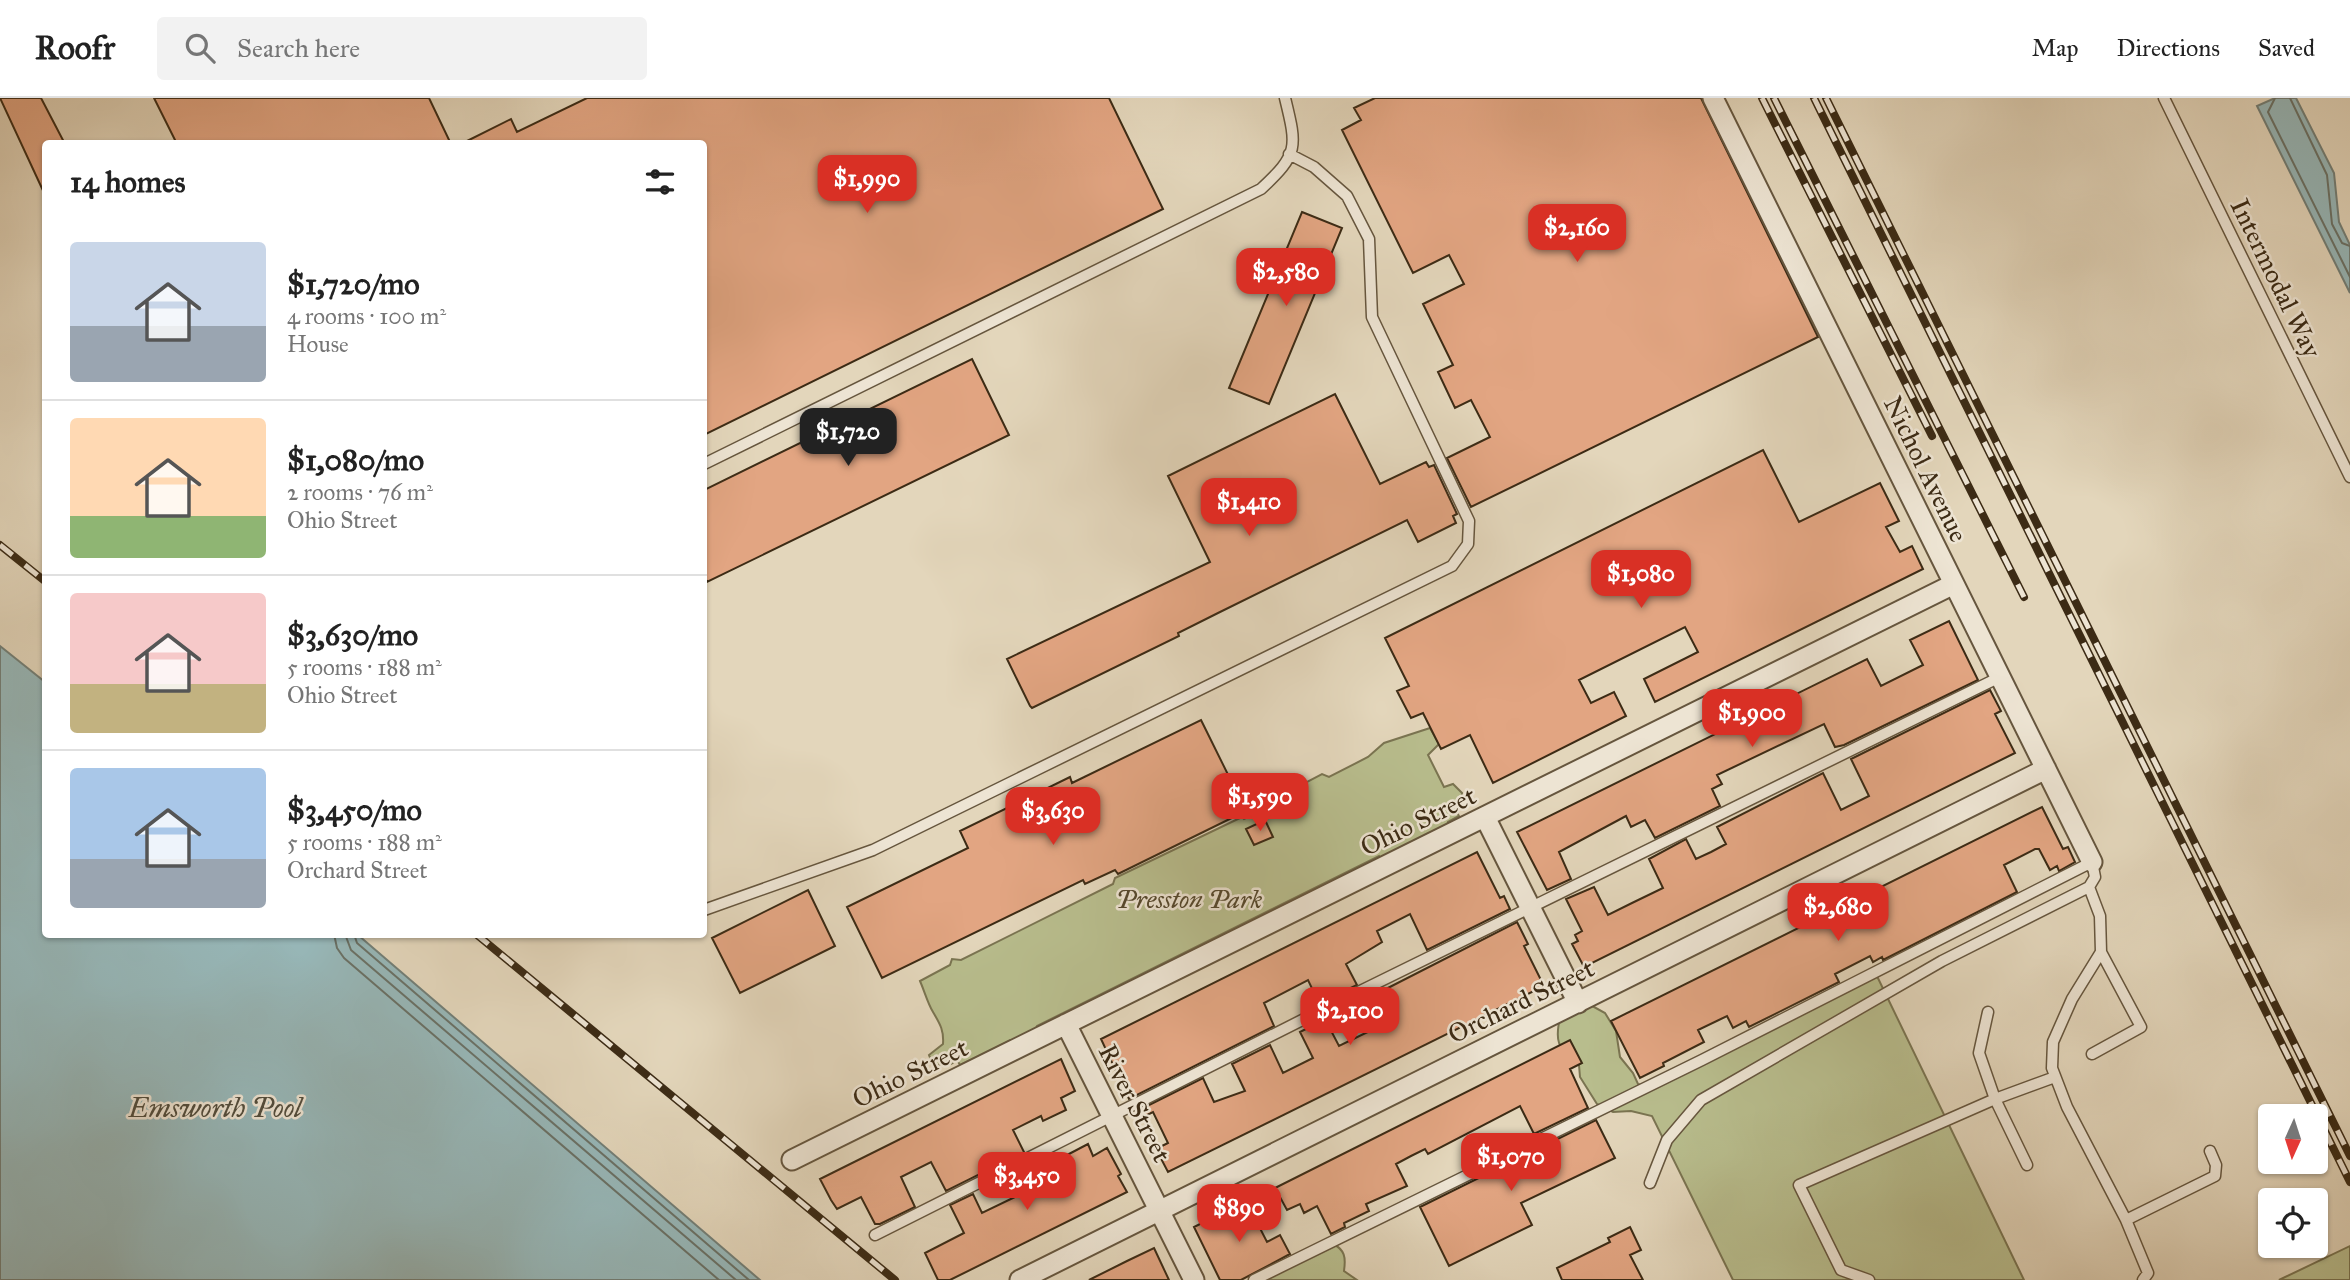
<!DOCTYPE html>
<html lang="en">
<head>
<meta charset="utf-8">
<style>
	:root { --surface:#fff; --page:#f2f2f2; --text:#222; --muted:#767676; --line:#e0e0e0; --accent:#d93025 }
	body { margin:0; font-family:"IM FELL Great Primer",serif; background:var(--page); color:var(--text); height:100vh; display:flex; flex-direction:column; font-size:26px; white-space:nowrap }
	* { box-sizing:border-box; margin:0 }
	p { font-size:23px; color:var(--muted) }
	.icon { flex:none; width:38px; height:38px; fill:none; stroke:currentColor; stroke-width:2; stroke-linecap:round; stroke-linejoin:round }
	.map { position:relative; flex:1; overflow:hidden }
	.details { position:absolute; left:42px; top:42px; width:665px; height:798px; display:flex; flex-direction:column; background:var(--surface); border-radius:7px; box-shadow:0 2px 5px #0004 }
	.details>* { flex:none }
	.needle { width:46px; rotate:183deg }
	.fabs { position:absolute; left:2258px; top:1006px; display:grid; gap:14px }
	.fabs a { display:grid; place-items:center; width:70px; height:70px; border-radius:7px; background:var(--surface); box-shadow:0 2px 5px #0004; font-size:35px }
	.price { position:absolute; translate:-50% -60px; padding:0 16px; border-radius:14px; background:var(--accent); color:#fff; font-size:23px; line-height:46px; filter:drop-shadow(0 2px 4px #0008) }
	.price::after { content:''; position:absolute; left:50%; top:42px; width:21px; height:16px; margin-left:-10px; background:inherit; clip-path:polygon(0 0,100% 0,50% 100%) }
	.price.selected { background:#222; color:#fff }
	ul { padding:0; list-style:none }
	li { display:flex; align-items:center; gap:21px; height:175px; padding:0 28px }
	li+li { border-top:2px solid var(--line) }
	li span { display:grid; place-items:center; flex:none; width:196px; height:140px; border-radius:7px; color:#555 }
	li>.icon { margin-inline-start:auto }
	span .icon { width:84px; height:84px; fill:#fffc; stroke-width:1 }
	li b { font-size:30px }
	h2 { display:flex; justify-content:space-between; align-items:center; height:84px; padding:0 28px; font-size:30px }
	header { display:flex; align-items:center; gap:42px; box-sizing:border-box; height:98px; padding:0 35px; background:var(--surface); border-bottom:2px solid var(--line) }
	header strong { font-size:33px }
	nav { display:flex; gap:38px; margin-inline-start:auto; font-size:24px }
	.search { width:490px; height:63px; background:var(--page); display:flex; align-items:center; gap:18px; box-sizing:border-box; padding:0 24px; border-radius:7px; color:var(--muted); font-size:26px }
	.map>svg:first-child { display:block }
	.green { fill:#b8bd8d; stroke:#7a7451; stroke-width:2 }
	.water { fill:#97b7b8; stroke:#737f77; stroke-width:2 }
	.lines { fill:none; stroke-linecap:round; stroke-linejoin:round }
	.shore { stroke:#6a7166; stroke-width:2 }
	.building { fill:#e2a582; stroke:#3c2b15; stroke-width:2 }
	.lane-casing { stroke:#66563e; stroke-width:13 }
	.street-casing { stroke:#66563e; stroke-width:23 }
	.lane { stroke:#ede4d3; stroke-width:10 }
	.street { stroke:#ede4d3; stroke-width:19 }
	.rail-casing { stroke:#3c2b15; stroke-width:8 }
	.rail { stroke:#ede4d3; stroke-width:5; stroke-dasharray:16; stroke-linecap:butt }
	.labels { text-anchor:middle; dominant-baseline:central; stroke-width:5; stroke-linejoin:round; paint-order:stroke }
	.street-label { font-size:26px; fill:#3c2b15; stroke:#ede4d3 }
	.park-label { font-size:26px; font-style:italic; fill:#55482d; stroke:#ede4d3 }
	.water-label { font-size:28px; font-style:italic; fill:#534e3e; stroke:#ede4d3 }
</style>
</head>
<body>
<header>
<strong>Roofr</strong>
<div class="search"><svg class="icon" aria-label="search" viewBox="0 0 24 24"><circle cx="10" cy="10" r="6"/><path d="M15 15l6 6"/></svg>Search here</div>
<nav><a>Map</a><a>Directions</a><a>Saved</a></nav>
</header>
<div class="map">
<svg width="2350" height="1182" viewBox="0 0 2350 1182">
	<rect width="100%" height="100%" fill="#e3d6bb"/>
	<filter id="stains"><feTurbulence type="fractalNoise" baseFrequency=".00286" numOctaves="4"/><feColorMatrix values="0 0 0 0 .2 0 0 0 0 .09 0 0 0 0 .02 0 0 0 .5 -.17"/></filter>
	<radialGradient id="worn" r=".72"><stop offset=".6" stop-color="#630" stop-opacity="0"/><stop offset="1" stop-color="#630" stop-opacity=".3"/></radialGradient>
	<!-- green -->
	<path class="green" d="M 1430,630 L 1439,646 L 1428,657 L 1444,689 L 1453,686 L 1462,695 L 1461,710 L 1456,713 L 1459,718 L 1448,724 L 1446,738 L 1381,761 L 1379,758 L 1037,928 L 1033,937 L 1016,945 L 1010,942 L 960,967 L 957,962 L 951,966 L 933,967 L 929,957 L 943,946 C 944,932 940,926 933,914 C 928,906 924,892 920,883 L 950,867 L 952,861 L 961,862 L 1113,786 L 1115,780 L 1242,719 L 1244,721 L 1264,711 L 1269,704 L 1322,676 L 1329,679 L 1368,659 L 1384,645 Z
		M 1875,874 L 2024,1182 L 1733,1182 L 1652,1018 L 1631,1013 L 1613,1014 L 1597,1006 L 1580,979 L 1579,967 C 1557,951 1554,942 1561,916 L 1585,904 L 1605,915 L 1616,933 L 1620,959 L 1633,975 L 1638,986 L 1647,989 Z
		M 1332,1145 C 1345,1152 1346,1159 1344,1173 L 1357,1182 L 1254,1182 Z
		M 2350,1148 L 2350,1182 L 2279,1182 Z"/>
	<!-- water -->
	<path class="water" d="M 2275,0 L 2296,0 L 2334,75 L 2339,124 L 2350,147 L 2350,195 L 2257,8 Z
		M 0,548 L 45,584 L 46,836 L 358,837 L 760,1182 L 0,1182 Z"/>
	<g class="lines">
		<!-- shore -->
		<path class="shore" d="M 2275,0 L 2268,14 L 2350,179
			M 2290,0 L 2327,77 L 2332,126 L 2342,145 L 2350,148
			M 334,836 L 337,850 L 344,860 L 719,1182
			M 345,836 L 351,852 L 736,1182
			M 354,836 L 357,845 L 749,1182"/>
	</g>
	<!-- building -->
	<path class="building" d="M 0,0 L 41,0 L 65,46 L 46,46 L 46,99 Z
		M 154,0 L 429,0 L 451,46 L 177,46 Z
		M 587,0 L 1109,0 L 1163,111 L 704,337 L 704,46 L 461,46 L 511,21 L 517,34 Z
		M 1375,0 L 1701,0 L 1818,239 L 1471,409 L 1447,360 L 1490,339 L 1471,302 L 1455,310 L 1438,274 L 1453,267 L 1423,206 L 1464,186 L 1449,157 L 1413,175 L 1342,32 L 1361,22 L 1354,10 Z
		M 1302,114 L 1342,130 L 1269,306 L 1229,290 Z
		M 972,261 L 1009,337 L 707,484 L 704,477 L 704,392 Z
		M 1335,296 L 1380,386 L 1426,364 L 1429,369 L 1434,367 L 1457,416 L 1453,418 L 1456,425 L 1418,444 L 1407,422 L 1218,515 L 1178,535 L 1179,538 L 1032,610 L 1030,608 L 1007,561 L 1210,464 L 1168,378 Z
		M 1763,352 L 1799,424 L 1880,385 L 1899,423 L 1886,429 L 1900,454 L 1912,448 L 1923,471 L 1655,604 L 1644,581 L 1698,554 L 1685,529 L 1579,582 L 1591,605 L 1614,594 L 1626,618 L 1493,685 L 1470,637 L 1441,651 L 1423,615 L 1411,620 L 1397,593 L 1409,588 L 1385,540 Z
		M 1949,523 L 1978,582 L 1844,647 L 1835,649 L 1824,626 L 1717,677 L 1722,686 L 1712,691 L 1720,708 L 1655,740 L 1645,722 L 1631,729 L 1626,718 L 1559,754 L 1571,781 L 1547,792 L 1517,734 L 1867,561 L 1881,588 L 1923,567 L 1910,542 Z
		M 1990,592 L 2001,613 L 1995,616 L 2015,655 L 1584,869 L 1572,846 L 1578,843 L 1575,837 L 1582,833 L 1566,801 L 1594,789 L 1608,817 L 1632,805 L 1663,790 L 1649,761 L 1686,741 L 1696,761 L 1711,754 L 1726,746 L 1717,729 L 1823,675 L 1841,712 L 1869,698 L 1851,661 Z
		M 1201,622 L 1246,713 L 1118,776 L 1115,772 L 1085,786 L 1083,782 L 882,880 L 847,809 L 968,750 L 960,733 L 1070,679 L 1072,685 Z
		M 2042,709 L 2063,751 L 2068,749 L 2075,764 L 2059,773 L 2057,768 L 2050,772 L 2039,751 L 2035,751 L 2004,767 L 2017,794 L 1883,862 L 1882,859 L 1873,864 L 1870,858 L 1835,876 L 1839,884 L 1749,929 L 1746,923 L 1733,930 L 1727,918 L 1698,932 L 1704,944 L 1663,965 L 1664,968 L 1640,980 L 1611,923 Z
		M 1265,722 L 1273,739 L 1254,747 L 1246,731 Z
		M 1477,754 L 1500,800 L 1504,798 L 1510,811 L 1427,852 L 1410,816 L 1377,833 L 1382,844 L 1346,866 L 1357,887 L 1319,905 L 1308,882 L 1264,905 L 1274,928 L 1129,1001 L 1101,941 Z
		M 808,792 L 835,848 L 740,895 L 712,840 Z
		M 1517,824 L 1528,846 L 1524,848 L 1544,888 L 1168,1074 L 1156,1051 L 1168,1045 L 1153,1014 L 1145,1018 L 1141,1011 L 1203,980 L 1214,1004 L 1245,993 L 1232,966 L 1270,947 L 1283,975 L 1313,960 L 1300,934 L 1325,921 L 1339,948 L 1380,928 L 1394,920 L 1378,895 Z
		M 1570,942 L 1582,965 L 1570,971 L 1588,1010 L 1534,1036 L 1520,1008 L 1428,1056 L 1425,1051 L 1411,1058 L 1396,1066 L 1407,1088 L 1366,1106 L 1369,1113 L 1344,1125 L 1345,1129 L 1331,1136 L 1317,1108 L 1304,1115 L 1300,1106 L 1287,1112 L 1275,1090 Z
		M 1061,961 L 1075,993 L 1061,1000 L 1066,1012 L 1043,1023 L 1041,1018 L 1013,1032 L 1024,1054 L 946,1093 L 931,1064 L 901,1079 L 915,1109 L 880,1126 L 875,1126 L 861,1099 L 837,1111 L 831,1102 L 820,1081 Z
		M 1596,1022 L 1615,1060 L 1521,1105 L 1532,1127 L 1449,1168 L 1420,1109 Z
		M 1088,1046 L 1093,1058 L 1107,1050 L 1121,1076 L 1118,1078 L 1127,1094 L 950,1182 L 938,1182 L 925,1155 L 964,1135 L 950,1107 L 973,1096 L 982,1115 L 1015,1099 L 1005,1080 L 1038,1065 L 1047,1084 L 1074,1070 L 1067,1057 Z
		M 1246,1103 L 1267,1144 L 1280,1137 L 1290,1156 L 1241,1182 L 1220,1182 L 1194,1129 Z
		M 1630,1129 L 1641,1152 L 1630,1157 L 1643,1182 L 1562,1182 L 1557,1170 L 1610,1144 L 1608,1140 Z
		M 1154,1150 L 1169,1182 L 1089,1182 L 1127,1163 Z"/>
	<g class="lines">
		<!-- lane casing -->
		<g class="lane-casing">
			<path id="lane" d="M 2164,0 L 2350,379
				M 704,366 L 1261,91 C 1299,56 1297,49 1285,0
				M 2089,789 L 2100,818 L 2101,854 L 2072,901 L 2053,944 L 2052,970 L 2067,1009 L 2126,1122 L 2148,1175 L 2143,1182
				M 704,812 L 873,752 L 1452,468 L 1468,446 L 1469,423 L 1372,219 L 1369,141 L 1347,98 L 1314,69 L 1289,56
				M 1988,914 L 1979,955 L 1995,1001 L 2027,1067
				M 2092,956 L 2141,929 L 2101,854
				M 2126,1122 L 2215,1078 L 2216,1067 L 2210,1053
				M 875,1137 L 1340,903 L 2000,579
				M 1254,1182 L 1702,962 L 2092,764 L 2095,779 L 2089,789 L 1942,863 L 1701,1002 L 1667,1042 L 1650,1085
				M 1869,1182 L 1841,1172 L 1799,1087 L 1995,1001 L 2055,979"/>
		</g>
		<!-- street casing -->
		<g class="street-casing">
			<path id="street" d="M 1713,0 L 2092,764
				M 1485,719 L 1578,905
				M 1066,926 L 1194,1182
				M 792,1062 L 1954,486
				M 1020,1182 L 2046,671"/>
		</g>
		<!-- lane -->
		<use href="#lane" class="lane"/>
		<!-- street -->
		<use href="#street" class="street"/>
		<!-- rail casing -->
		<g class="rail-casing">
			<path id="rail" d="M 1762,0 L 1932,338
				M 1774,0 L 2024,499
				M 1814,0 L 2350,1084
				M 1826,0 L 2350,1058
				M 0,447 L 46,484
				M 476,836 L 895,1182"/>
		</g>
		<!-- rail -->
		<use href="#rail" class="rail"/>
	</g>
	<g class="labels">
		<!-- street labels -->
		<g class="street-label">
			<text transform="translate(2276 180) rotate(64)">Intermodal Way</text>
			<text transform="translate(1926 371) rotate(64)">Nichol Avenue</text>
			<text transform="translate(1418 723) rotate(-26)">Ohio Street</text>
			<text transform="translate(1521 903) rotate(-26)">Orchard Street</text>
			<text transform="translate(910 975) rotate(-26)">Ohio Street</text>
			<text transform="translate(1135 1005) rotate(63)">River Street</text>
		</g>
		<!-- park labels -->
		<g class="park-label">
			<text x="1189" y="801">Presston Park</text>
		</g>
		<!-- water labels -->
		<g class="water-label">
			<text x="215" y="1009">Emsworth Pool</text>
		</g>
	</g>
	<rect width="100%" height="100%" filter="url(#stains)"/>
	<rect width="100%" height="100%" fill="url(#worn)"/>
</svg>
<div class="fabs">
<a><svg class="needle" viewBox="-14 -14 28 28"><path d="M0-13l5 13h-10z" fill="#e53935"/><path d="M0 13l5-13h-10z" fill="#767676"/></svg></a>
<a><svg class="icon" aria-label="locate" viewBox="0 0 24 24"><circle cx="12" cy="12" r="6"/><path d="M12 2v4M12 18v4M2 12h4M18 12h4"/></svg></a>
</div>
<b class="price" style="left:867px;top:117px">$1,990</b>
<b class="price" style="left:1577px;top:166px">$2,160</b>
<b class="price" style="left:1286px;top:210px">$2,580</b>
<b class="price selected" style="left:848px;top:370px">$1,720</b>
<b class="price" style="left:1249px;top:440px">$1,410</b>
<b class="price" style="left:1641px;top:512px">$1,080</b>
<b class="price" style="left:1752px;top:651px">$1,900</b>
<b class="price" style="left:1260px;top:735px">$1,590</b>
<b class="price" style="left:1053px;top:749px">$3,630</b>
<b class="price" style="left:1838px;top:845px">$2,680</b>
<b class="price" style="left:1350px;top:949px">$2,100</b>
<b class="price" style="left:1511px;top:1095px">$1,070</b>
<b class="price" style="left:1027px;top:1114px">$3,450</b>
<b class="price" style="left:1239px;top:1146px">$890</b>
<section class="details">
<h2>14 homes<svg class="icon" aria-label="filters" viewBox="0 0 24 24"><path d="M4 7h16M4 17h16"/><circle cx="9" cy="7" r="2"/><circle cx="15" cy="17" r="2"/></svg></h2>
<ul>
<li><span style="background:linear-gradient(#c9d6e8 60%,#9aa5b1 0)"><svg class="icon" aria-label="home" viewBox="0 0 24 24"><path d="M3 11l9-7 9 7M6 9v11h12V9"/></svg></span><div><b>$1,720/mo</b><p>4 rooms · 100 m²</p><p>House</p></div></li>
<li><span style="background:linear-gradient(#ffd9b3 70%,#8fb573 0)"><svg class="icon" aria-label="home" viewBox="0 0 24 24"><path d="M3 11l9-7 9 7M6 9v11h12V9"/></svg></span><div><b>$1,080/mo</b><p>2 rooms · 76 m²</p><p>Ohio Street</p></div></li>
<li><span style="background:linear-gradient(#f6c9c9 65%,#c2b280 0)"><svg class="icon" aria-label="home" viewBox="0 0 24 24"><path d="M3 11l9-7 9 7M6 9v11h12V9"/></svg></span><div><b>$3,630/mo</b><p>5 rooms · 188 m²</p><p>Ohio Street</p></div></li>
<li><span style="background:linear-gradient(#a9c7e8 65%,#9aa5b1 0)"><svg class="icon" aria-label="home" viewBox="0 0 24 24"><path d="M3 11l9-7 9 7M6 9v11h12V9"/></svg></span><div><b>$3,450/mo</b><p>5 rooms · 188 m²</p><p>Orchard Street</p></div></li>
</ul>
</section>
</div>
</body>
</html>
